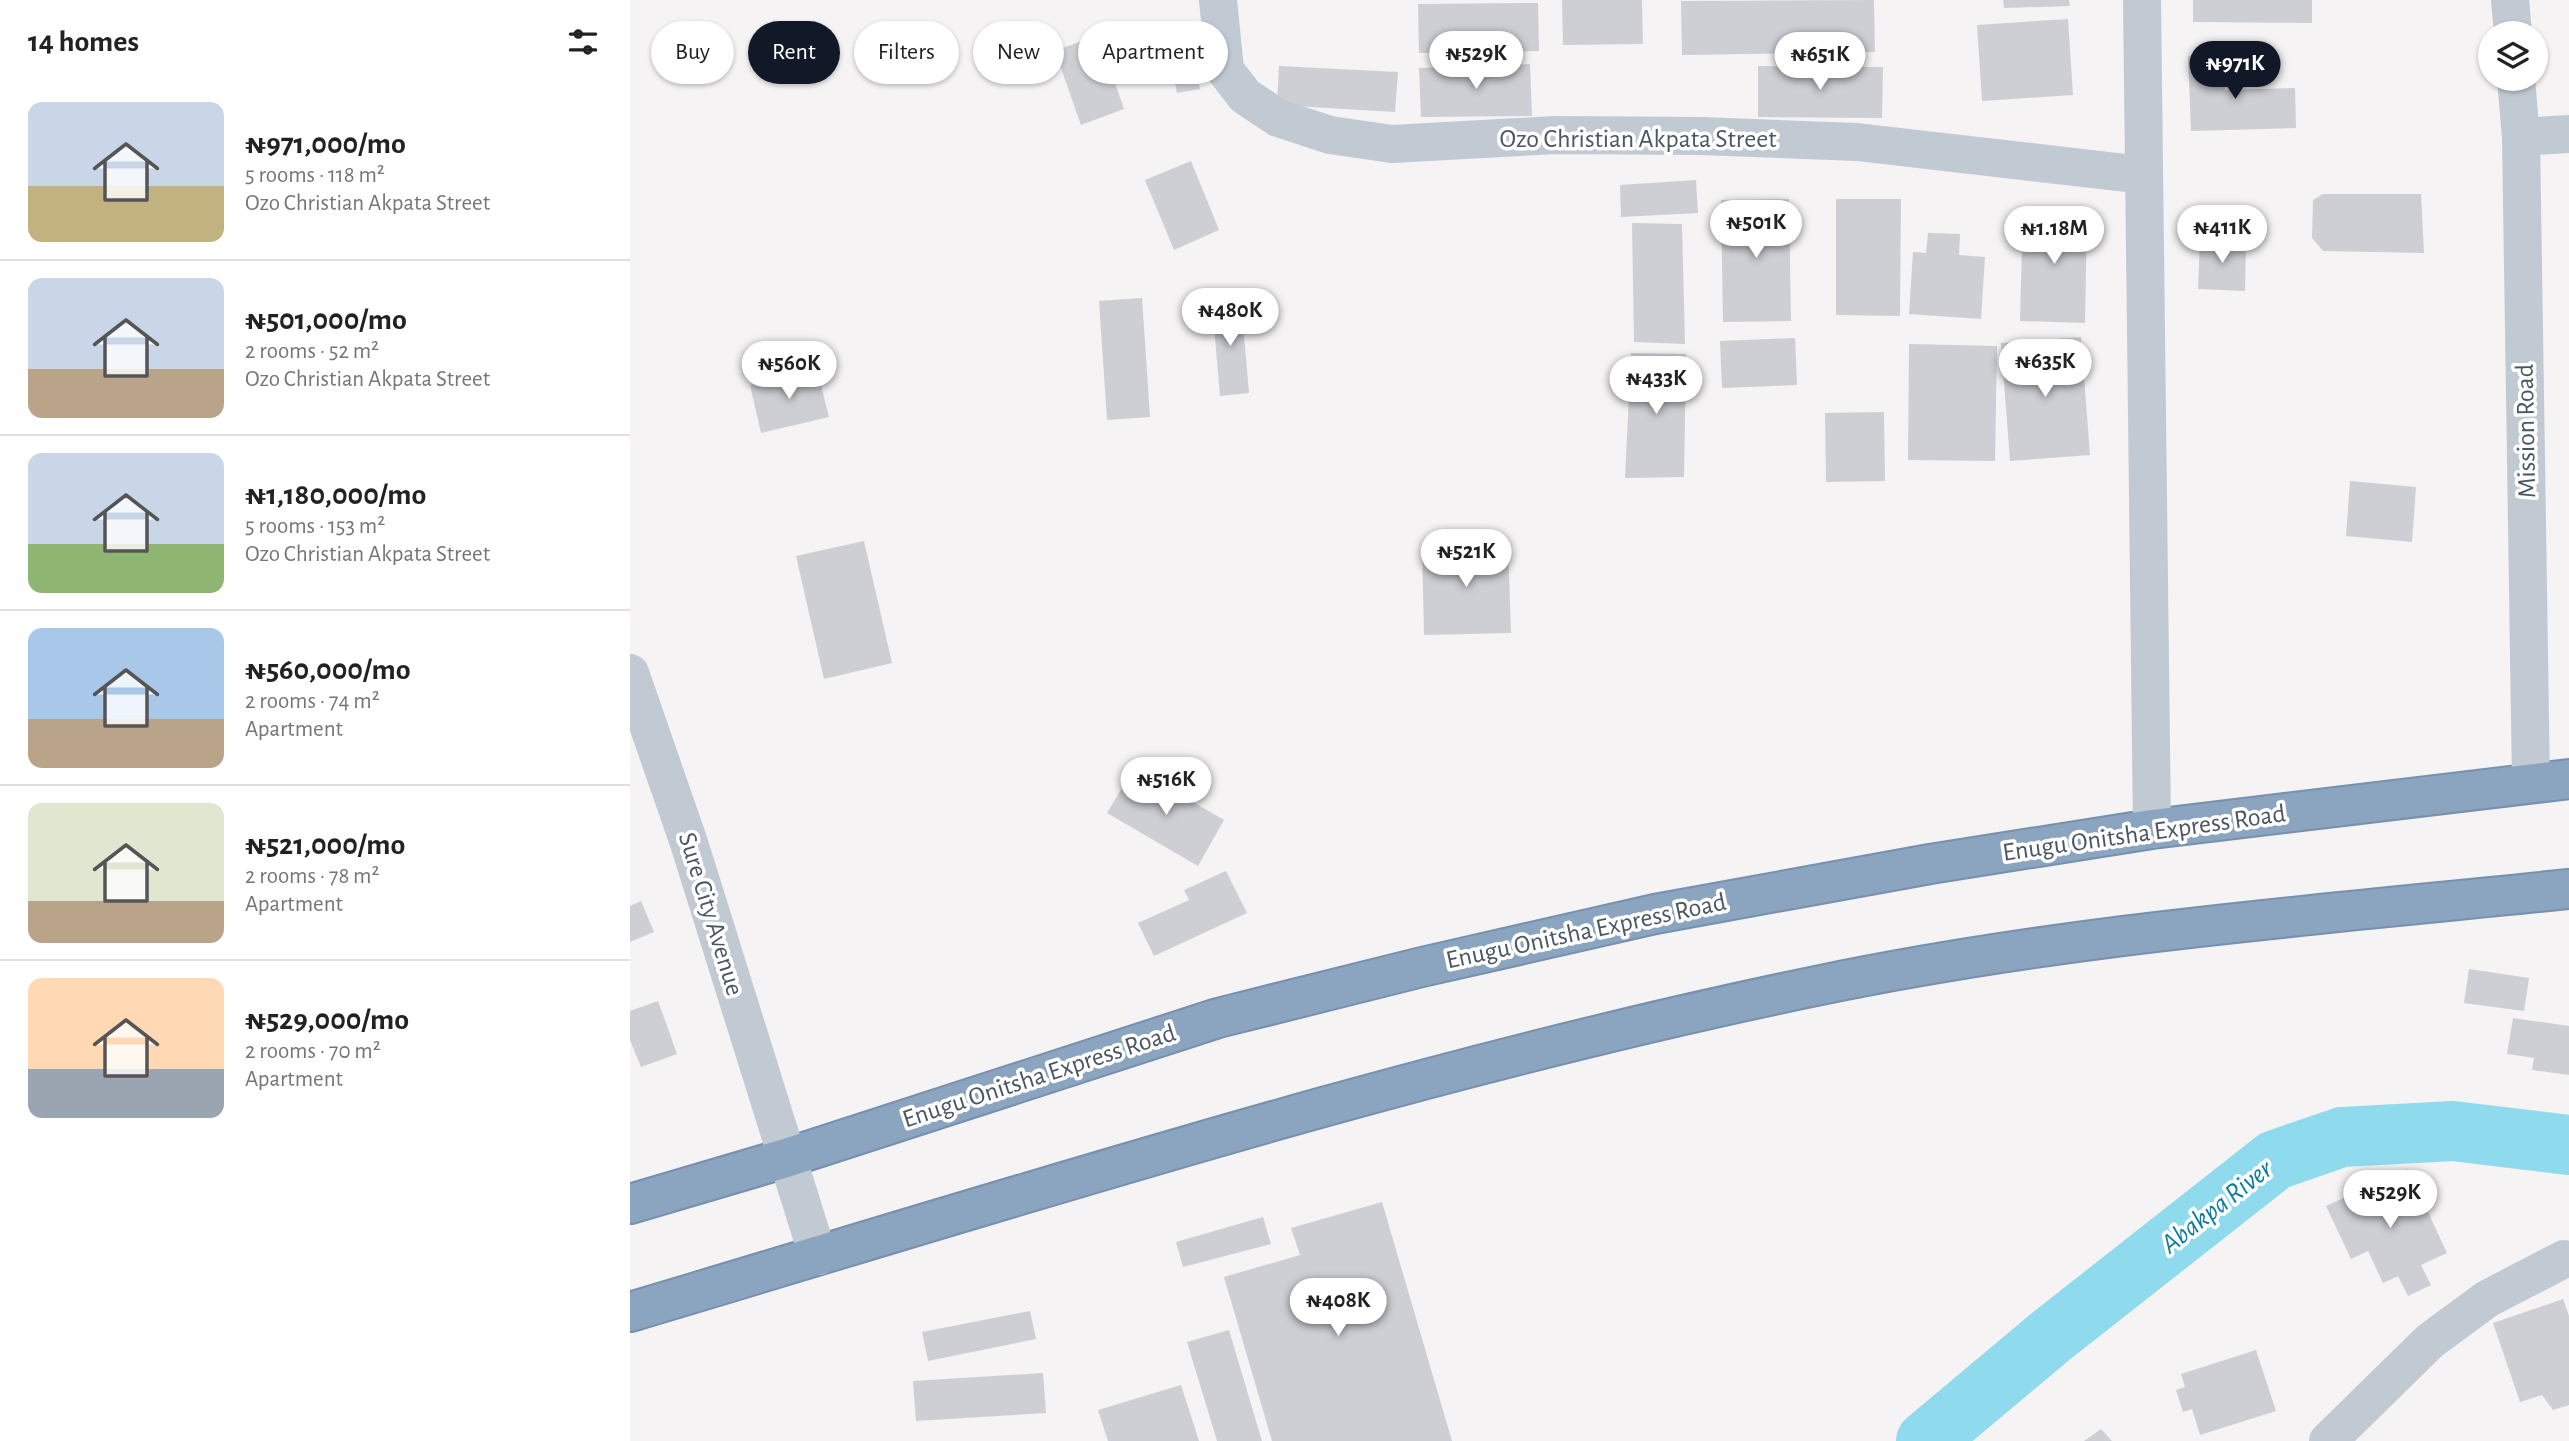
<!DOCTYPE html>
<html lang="en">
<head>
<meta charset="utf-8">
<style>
	:root { --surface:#fff; --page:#f6f6f6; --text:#222; --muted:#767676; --line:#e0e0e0; --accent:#111827 }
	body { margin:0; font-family:"Alegreya Sans",sans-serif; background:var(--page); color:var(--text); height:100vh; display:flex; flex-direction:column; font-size:26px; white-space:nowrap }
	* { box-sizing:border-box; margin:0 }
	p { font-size:23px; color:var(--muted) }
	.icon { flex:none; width:38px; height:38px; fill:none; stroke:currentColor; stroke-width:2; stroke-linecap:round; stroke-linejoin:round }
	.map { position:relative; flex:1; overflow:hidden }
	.side { display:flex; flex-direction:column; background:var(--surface); width:630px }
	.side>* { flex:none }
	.guide { position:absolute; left:21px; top:21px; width:665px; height:63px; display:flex; gap:14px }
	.fabs { position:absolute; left:1848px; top:21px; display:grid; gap:14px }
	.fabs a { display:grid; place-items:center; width:70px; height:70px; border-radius:50%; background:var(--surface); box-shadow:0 2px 5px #0004; font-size:35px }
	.price { position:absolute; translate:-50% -60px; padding:0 16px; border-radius:24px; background:#fff; color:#222; font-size:23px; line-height:46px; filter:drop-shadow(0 2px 4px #0008) }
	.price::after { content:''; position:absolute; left:50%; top:42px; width:21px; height:16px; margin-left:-10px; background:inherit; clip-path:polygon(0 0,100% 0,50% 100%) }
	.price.current { background:var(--accent); color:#fff }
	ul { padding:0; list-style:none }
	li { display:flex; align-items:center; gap:21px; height:175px; padding:0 28px }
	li+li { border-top:2px solid var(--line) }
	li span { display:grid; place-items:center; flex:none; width:196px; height:140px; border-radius:14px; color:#555 }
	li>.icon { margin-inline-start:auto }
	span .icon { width:84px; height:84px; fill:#fffc; stroke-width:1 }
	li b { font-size:30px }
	h2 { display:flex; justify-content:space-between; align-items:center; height:84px; padding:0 28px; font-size:30px }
	.tag { padding:0 24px; border-radius:32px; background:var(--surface); box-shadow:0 2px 5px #0004; font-size:24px; line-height:63px }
	.tag.current { background:var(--accent); color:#fff }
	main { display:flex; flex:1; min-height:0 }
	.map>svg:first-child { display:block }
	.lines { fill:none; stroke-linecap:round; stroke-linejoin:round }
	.river { stroke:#90daee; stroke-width:60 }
	.building { fill:#cdcfd5 }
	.highway-casing { stroke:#7690ad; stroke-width:42 }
	.minor { stroke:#c1cad2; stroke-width:38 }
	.highway { stroke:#8ba5c1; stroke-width:38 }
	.labels { text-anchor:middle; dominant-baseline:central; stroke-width:7; stroke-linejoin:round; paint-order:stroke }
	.street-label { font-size:26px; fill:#4a5661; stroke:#fff }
	.water-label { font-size:28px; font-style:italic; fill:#0c7c9b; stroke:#fff }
</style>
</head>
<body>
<main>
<section class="side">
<h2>14 homes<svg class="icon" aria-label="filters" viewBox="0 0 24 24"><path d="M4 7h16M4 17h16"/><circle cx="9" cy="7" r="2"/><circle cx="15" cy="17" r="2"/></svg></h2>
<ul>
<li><span style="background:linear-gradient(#c9d6e8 60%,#c2b280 0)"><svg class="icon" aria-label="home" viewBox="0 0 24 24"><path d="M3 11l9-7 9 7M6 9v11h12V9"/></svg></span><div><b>₦971,000/mo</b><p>5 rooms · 118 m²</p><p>Ozo Christian Akpata Street</p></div></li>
<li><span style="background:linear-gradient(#c9d6e8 65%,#b9a48a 0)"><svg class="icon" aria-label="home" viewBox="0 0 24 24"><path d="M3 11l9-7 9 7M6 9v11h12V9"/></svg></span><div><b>₦501,000/mo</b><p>2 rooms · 52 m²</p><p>Ozo Christian Akpata Street</p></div></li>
<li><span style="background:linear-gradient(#c9d6e8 65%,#8fb573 0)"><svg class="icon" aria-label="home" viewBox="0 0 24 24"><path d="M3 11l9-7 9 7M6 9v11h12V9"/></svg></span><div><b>₦1,180,000/mo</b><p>5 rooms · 153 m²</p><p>Ozo Christian Akpata Street</p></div></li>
<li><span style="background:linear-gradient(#a9c7e8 65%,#b9a48a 0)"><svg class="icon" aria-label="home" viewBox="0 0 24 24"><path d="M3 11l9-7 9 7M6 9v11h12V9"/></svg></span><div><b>₦560,000/mo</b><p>2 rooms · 74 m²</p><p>Apartment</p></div></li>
<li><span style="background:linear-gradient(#dfe7d0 70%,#b9a48a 0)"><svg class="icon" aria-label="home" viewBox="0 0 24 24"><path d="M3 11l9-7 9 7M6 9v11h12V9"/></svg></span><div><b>₦521,000/mo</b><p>2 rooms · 78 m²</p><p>Apartment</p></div></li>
<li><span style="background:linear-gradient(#ffd9b3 65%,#9aa5b1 0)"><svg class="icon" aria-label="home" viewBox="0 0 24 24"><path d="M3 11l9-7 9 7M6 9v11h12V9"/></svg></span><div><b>₦529,000/mo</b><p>2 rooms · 70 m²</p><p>Apartment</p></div></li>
</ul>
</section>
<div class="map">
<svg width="1939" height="1441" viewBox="0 0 1939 1441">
	<rect width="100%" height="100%" fill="#f5f3f3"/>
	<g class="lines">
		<!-- river -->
		<path class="river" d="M 1296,1441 L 1420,1337 L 1645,1160 L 1712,1137 L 1823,1131 L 1939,1145"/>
	</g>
	<!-- building -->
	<path class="building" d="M 932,0 L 1012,0 L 1013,44 L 933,45 Z
		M 1244,0 L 1245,52 L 1052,55 L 1051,1 Z
		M 1373,0 L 1439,0 L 1440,6 L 1374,8 Z
		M 1563,0 L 1682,0 L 1682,23 L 1563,22 Z
		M 908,3 L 909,51 L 789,53 L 788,4 Z
		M 1438,19 L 1443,95 L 1352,101 L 1347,25 Z
		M 468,35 L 494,109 L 451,125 L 425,51 Z
		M 397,47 L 404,61 L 390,67 L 383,53 Z
		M 563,53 L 570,89 L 547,93 L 540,58 Z
		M 1594,55 L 1595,90 L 1665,88 L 1666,128 L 1561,131 L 1558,56 Z
		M 900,64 L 902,116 L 791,117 L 789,68 Z
		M 649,66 L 768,72 L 765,112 L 647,105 Z
		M 1128,66 L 1253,67 L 1252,118 L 1128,117 Z
		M 561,161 L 589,230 L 544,250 L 515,180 Z
		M 1066,180 L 1068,213 L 991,217 L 990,185 Z
		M 1693,194 L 1791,194 L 1794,253 L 1693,251 L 1682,238 L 1683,200 Z
		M 1159,199 L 1161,321 L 1093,322 L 1091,200 Z
		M 1206,199 L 1271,199 L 1270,316 L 1206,315 Z
		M 1393,210 L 1457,211 L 1455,323 L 1390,321 Z
		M 1002,223 L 1052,224 L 1055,344 L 1004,342 Z
		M 1298,233 L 1330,234 L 1329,255 L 1355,257 L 1351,319 L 1279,314 L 1283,252 L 1296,253 Z
		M 1570,239 L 1616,241 L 1615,291 L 1568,289 Z
		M 512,298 L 520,417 L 477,420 L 469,301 Z
		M 611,300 L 619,393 L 590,396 L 582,303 Z
		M 1451,337 L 1460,455 L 1380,461 L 1371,343 Z
		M 1165,338 L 1167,385 L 1092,388 L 1090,341 Z
		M 1279,344 L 1367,346 L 1365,461 L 1278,460 Z
		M 1001,353 L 1056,354 L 1054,477 L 995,478 Z
		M 187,369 L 199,417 L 131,433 L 120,385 Z
		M 1254,412 L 1255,481 L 1196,482 L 1195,413 Z
		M 1720,481 L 1786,487 L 1782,542 L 1716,536 Z
		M 234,541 L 262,663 L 194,679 L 166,556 Z
		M 878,543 L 881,633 L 794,635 L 792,545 Z
		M 504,768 L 594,820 L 568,866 L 477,813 Z
		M 596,871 L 617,913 L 524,956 L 508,923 L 559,900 L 554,890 Z
		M 11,901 L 24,932 L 0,942 L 0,906 Z
		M 1839,969 L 1899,978 L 1894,1011 L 1834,1003 Z
		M 28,1001 L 47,1054 L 11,1067 L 0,1040 L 0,1011 Z
		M 1883,1018 L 1939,1026 L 1939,1075 L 1902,1070 L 1904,1058 L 1877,1054 Z
		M 1778,1169 L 1817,1253 L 1791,1265 L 1801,1285 L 1778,1296 L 1768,1276 L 1753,1283 L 1738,1251 L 1721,1259 L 1696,1206 Z
		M 752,1202 L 822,1441 L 642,1441 L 594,1277 L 670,1255 L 661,1228 Z
		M 633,1217 L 641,1244 L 553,1267 L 546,1242 Z
		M 1933,1299 L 1939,1316 L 1939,1405 L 1923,1410 L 1912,1395 L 1890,1402 L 1863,1323 Z
		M 400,1311 L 406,1339 L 298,1361 L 292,1332 Z
		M 599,1330 L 632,1441 L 587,1441 L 557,1342 Z
		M 1626,1350 L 1646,1411 L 1570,1435 L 1562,1409 L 1553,1412 L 1546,1390 L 1555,1387 L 1551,1374 Z
		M 413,1373 L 416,1413 L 286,1421 L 283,1381 Z
		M 551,1385 L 569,1441 L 478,1441 L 468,1410 Z
		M 1471,1429 L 1482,1441 L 1454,1441 Z"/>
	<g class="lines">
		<!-- highway casing -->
		<g class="highway-casing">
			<path id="highway" d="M 0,1204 L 156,1158 L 588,1018 L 792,967 L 1025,914 L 1300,864 L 1522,829 L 1939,779
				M 0,1312 C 393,1195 784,1069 1186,986 C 1435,934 1687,915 1939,889"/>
		</g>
		<!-- minor -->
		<path class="minor" d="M 588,0 L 595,70 L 615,96 L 648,118 L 700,135 L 762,144 L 925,135 L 1071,136 L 1227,142 L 1513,175
			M 1512,0 L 1522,829
			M 1880,0 L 1883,33
			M 1886,79 L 1891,137 L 1901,783
			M 1891,137 L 1939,134
			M 0,673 L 59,843 L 188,1256
			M 1698,1441 L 1800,1341 L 1857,1299 L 1934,1259"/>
		<!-- highway -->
		<use href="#highway" class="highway"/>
	</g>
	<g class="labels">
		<!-- street labels -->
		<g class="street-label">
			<text x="1008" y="139">Ozo Christian Akpata Street</text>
			<text transform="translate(1896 431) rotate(-91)">Mission Road</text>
			<text transform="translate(1514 833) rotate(-8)">Enugu Onitsha Express Road</text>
			<text transform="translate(81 914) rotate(73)">Sure City Avenue</text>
			<text transform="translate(956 931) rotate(-12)">Enugu Onitsha Express Road</text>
			<text transform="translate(409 1076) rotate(-18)">Enugu Onitsha Express Road</text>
		</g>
		<!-- water labels -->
		<g class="water-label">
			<text transform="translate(1587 1207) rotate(-38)">Abakpa River</text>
		</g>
	</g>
</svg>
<div class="fabs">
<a><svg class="icon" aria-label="layers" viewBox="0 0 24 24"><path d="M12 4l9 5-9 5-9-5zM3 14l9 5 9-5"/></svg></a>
</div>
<b class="price" style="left:846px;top:91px">₦529K</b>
<b class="price" style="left:1190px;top:92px">₦651K</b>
<b class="price current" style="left:1605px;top:101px">₦971K</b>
<b class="price" style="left:1126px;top:260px">₦501K</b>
<b class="price" style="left:1592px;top:265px">₦411K</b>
<b class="price" style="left:1424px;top:266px">₦1.18M</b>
<b class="price" style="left:600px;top:348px">₦480K</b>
<b class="price" style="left:1415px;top:399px">₦635K</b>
<b class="price" style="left:159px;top:401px">₦560K</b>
<b class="price" style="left:1026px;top:416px">₦433K</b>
<b class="price" style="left:836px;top:589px">₦521K</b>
<b class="price" style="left:536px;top:817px">₦516K</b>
<b class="price" style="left:1760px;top:1230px">₦529K</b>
<b class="price" style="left:708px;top:1338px">₦408K</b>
<div class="guide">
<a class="tag">Buy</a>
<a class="tag current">Rent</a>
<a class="tag">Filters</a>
<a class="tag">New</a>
<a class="tag">Apartment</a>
</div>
</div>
</main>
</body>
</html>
